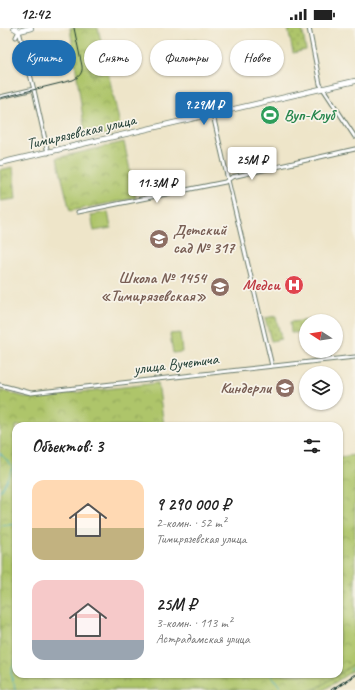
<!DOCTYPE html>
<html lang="ru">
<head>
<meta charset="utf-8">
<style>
	:root { --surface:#fff; --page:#f6f6f6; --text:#222; --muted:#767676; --accent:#1f6fb2 }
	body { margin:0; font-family:Caveat,sans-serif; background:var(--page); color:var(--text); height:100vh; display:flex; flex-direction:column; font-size:15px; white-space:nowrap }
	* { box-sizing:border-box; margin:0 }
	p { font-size:13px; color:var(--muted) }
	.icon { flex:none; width:22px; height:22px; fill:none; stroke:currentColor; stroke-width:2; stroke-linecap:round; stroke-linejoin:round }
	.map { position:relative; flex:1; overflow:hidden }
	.drawer { position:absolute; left:12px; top:394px; width:331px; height:256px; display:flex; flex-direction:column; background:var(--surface); border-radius:12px; box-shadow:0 1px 3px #0004 }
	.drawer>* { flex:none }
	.top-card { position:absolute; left:12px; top:12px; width:331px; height:36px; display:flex; gap:8px }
	.needle { width:26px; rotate:282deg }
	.fabs { position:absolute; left:299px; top:286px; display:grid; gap:8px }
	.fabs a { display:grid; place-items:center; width:44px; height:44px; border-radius:50%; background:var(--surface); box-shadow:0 1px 3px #0004; font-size:20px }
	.price { position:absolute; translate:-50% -34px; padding:0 9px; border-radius:4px; background:#fff; color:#222; font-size:13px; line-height:26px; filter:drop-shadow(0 1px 2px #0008) }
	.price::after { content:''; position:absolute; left:50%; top:24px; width:12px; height:9px; margin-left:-6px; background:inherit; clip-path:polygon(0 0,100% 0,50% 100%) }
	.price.active { background:var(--accent); color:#fff }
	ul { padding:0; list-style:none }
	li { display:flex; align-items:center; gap:12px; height:100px; padding:0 20px }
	li span { display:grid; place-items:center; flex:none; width:112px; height:80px; border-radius:12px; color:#555 }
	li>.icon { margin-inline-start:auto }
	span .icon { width:48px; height:48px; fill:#fffc; stroke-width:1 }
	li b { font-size:17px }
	h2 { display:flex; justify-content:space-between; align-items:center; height:48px; padding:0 20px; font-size:17px }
	.pill { padding:0 14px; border-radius:18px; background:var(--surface); box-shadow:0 1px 3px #0004; font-size:14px; line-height:36px }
	.pill.active { background:var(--accent); color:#fff }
	.status { display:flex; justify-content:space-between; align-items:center; height:28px; padding:0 20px; background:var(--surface); direction:ltr }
	.status svg { height:11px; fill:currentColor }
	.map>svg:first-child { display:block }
	.grass { fill:url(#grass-dots); stroke:#66814f }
	.park { fill:url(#park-crowns); stroke:#66814f }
	.pitch { fill:#aec56a; stroke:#66814f }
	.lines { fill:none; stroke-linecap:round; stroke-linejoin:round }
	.stream { stroke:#39aab5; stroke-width:1 }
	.street-casing { stroke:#677868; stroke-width:5 }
	.secondary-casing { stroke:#677868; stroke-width:6 }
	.street { stroke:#fff; stroke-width:3 }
	.secondary { stroke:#fff; stroke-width:4.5 }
	.tram { stroke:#1f3d34; stroke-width:1 }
	.rail-casing { stroke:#1f3d34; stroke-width:2.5 }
	.rail { stroke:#f7f3e8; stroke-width:1; stroke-dasharray:3; stroke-linecap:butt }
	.labels { text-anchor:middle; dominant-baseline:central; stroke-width:3.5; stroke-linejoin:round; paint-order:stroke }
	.leisure-label { font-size:16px; font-weight:bold; fill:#27864d; stroke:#f7f3e8; text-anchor:start }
	.street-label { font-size:16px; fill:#1f3d34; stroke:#f7f3e8 }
	.education-label { font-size:16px; font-weight:bold; fill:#785e54; stroke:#f7f3e8; text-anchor:end }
	.health-label { font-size:16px; font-weight:bold; fill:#be3a42; stroke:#f7f3e8; text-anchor:end }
</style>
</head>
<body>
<div class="status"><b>12:42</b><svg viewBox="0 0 49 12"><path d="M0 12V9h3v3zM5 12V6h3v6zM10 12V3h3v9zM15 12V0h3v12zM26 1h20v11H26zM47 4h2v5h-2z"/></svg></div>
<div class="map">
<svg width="355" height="662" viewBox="0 0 355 662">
	<defs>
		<pattern id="grass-dots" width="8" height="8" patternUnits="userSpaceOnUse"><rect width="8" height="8" fill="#aec56a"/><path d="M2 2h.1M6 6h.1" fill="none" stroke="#8da158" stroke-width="1.8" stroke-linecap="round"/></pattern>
		<pattern id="park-crowns" width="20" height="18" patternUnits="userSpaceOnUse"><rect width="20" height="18" fill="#aec56a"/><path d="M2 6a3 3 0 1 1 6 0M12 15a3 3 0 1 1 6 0" fill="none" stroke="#8da158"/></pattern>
	</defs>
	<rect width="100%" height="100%" fill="#f7f3e8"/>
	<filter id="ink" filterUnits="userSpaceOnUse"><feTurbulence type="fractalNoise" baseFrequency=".025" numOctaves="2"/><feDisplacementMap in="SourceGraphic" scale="8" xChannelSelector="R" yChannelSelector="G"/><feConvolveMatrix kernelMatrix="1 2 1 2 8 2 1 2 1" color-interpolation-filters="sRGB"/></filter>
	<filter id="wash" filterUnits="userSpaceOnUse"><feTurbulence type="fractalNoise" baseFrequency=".012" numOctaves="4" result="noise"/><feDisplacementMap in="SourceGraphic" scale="16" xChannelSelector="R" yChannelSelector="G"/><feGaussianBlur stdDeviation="0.9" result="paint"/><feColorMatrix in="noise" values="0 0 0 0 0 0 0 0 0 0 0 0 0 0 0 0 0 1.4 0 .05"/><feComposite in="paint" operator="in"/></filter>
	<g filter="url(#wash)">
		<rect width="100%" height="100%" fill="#eee5c9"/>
		<!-- grass -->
		<path class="grass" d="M 288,0 L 302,0 L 306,22 L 293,25 Z
			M 276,288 C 277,297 280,303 281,311 L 271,313 L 265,290 Z
			M 311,292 L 306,293 L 306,304 L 291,305 L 290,294 Z
			M 355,635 L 355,641 L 324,662 L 314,662 Z"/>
		<!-- park -->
		<path class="park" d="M 70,0 L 98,0 L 120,97 L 116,98 L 118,104 L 86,111 Z
			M 124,114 L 136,170 L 70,183 L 57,130 Z
			M 13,139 L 16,171 L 0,173 L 0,142 Z
			M 158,355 L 164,398 L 16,398 L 16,646 L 339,646 L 314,662 L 0,662 L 0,362 L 28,370 Z
			M 355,427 L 355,635 L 339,646 L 339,429 Z"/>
		<!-- pitch -->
		<path class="pitch" d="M 196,11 L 200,28 L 188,31 L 185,13 Z
			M 99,21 L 104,44 L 91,47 L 87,24 Z
			M 108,184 L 111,200 L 94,203 L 91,187 Z
			M 180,305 L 182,324 L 173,325 L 170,306 Z"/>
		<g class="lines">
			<!-- stream -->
			<path class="stream" d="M 0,425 L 13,439 L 0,464
				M 0,498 L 16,496
				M 350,642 L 355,639
				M 271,646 L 282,662
				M 13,654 L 11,644 L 16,629
				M 14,655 L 15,662"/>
		</g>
	</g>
	<g filter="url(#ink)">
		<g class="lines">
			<!-- street casing -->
			<g class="street-casing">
				<path id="street" d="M 309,0 L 320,56 L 355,109
					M 19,3 L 34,62 L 48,125
					M 16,9 L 19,3
					M 0,69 L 34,61
					M 213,87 L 228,152 L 272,338
					M 78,184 L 225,154 L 232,149 L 355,121
					M 0,357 L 31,365 L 355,329"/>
			</g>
			<!-- secondary casing -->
			<g class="secondary-casing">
				<path id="secondary" d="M 14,0 L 19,3 L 31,0
					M 0,135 L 355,53"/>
			</g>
			<!-- street -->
			<use href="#street" class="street"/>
			<!-- secondary -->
			<use href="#secondary" class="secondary"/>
			<!-- tram -->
			<path class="tram" d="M 0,70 L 73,52 C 79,49 83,45 82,38 L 74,0"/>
			<!-- rail casing -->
			<g class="rail-casing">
				<path id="rail" d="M 332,662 L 355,647"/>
			</g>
			<!-- rail -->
			<use href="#rail" class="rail"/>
		</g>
	</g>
	<!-- icons -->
	<defs>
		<g id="stadium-disc" transform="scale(1)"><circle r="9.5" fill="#2e9e5b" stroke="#f7f3e8"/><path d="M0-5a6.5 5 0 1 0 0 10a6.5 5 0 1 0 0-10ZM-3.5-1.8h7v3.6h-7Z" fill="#fff"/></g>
		<g id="school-disc" transform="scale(1)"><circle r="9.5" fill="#8d6e63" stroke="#f7f3e8"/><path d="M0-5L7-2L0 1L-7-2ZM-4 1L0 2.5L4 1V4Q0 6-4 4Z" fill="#fff"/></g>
		<g id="hospital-disc" transform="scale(1)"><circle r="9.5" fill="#e0444e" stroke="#f7f3e8"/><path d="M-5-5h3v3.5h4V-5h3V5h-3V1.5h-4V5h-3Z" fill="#fff"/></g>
	</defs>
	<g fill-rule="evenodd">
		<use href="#stadium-disc" x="270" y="87"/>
		<use href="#school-disc" x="159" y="211"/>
		<use href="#hospital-disc" x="294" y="257"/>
		<use href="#school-disc" x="220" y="259"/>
		<use href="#school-disc" x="285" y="360"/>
	</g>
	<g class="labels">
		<!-- leisure labels -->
		<g class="leisure-label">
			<text x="284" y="87">Вуп-Клуб</text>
		</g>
		<!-- street labels -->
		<g class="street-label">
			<text transform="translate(81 104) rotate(-13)">Тимирязевская улица</text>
			<text transform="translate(176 336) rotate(-7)">улица Вучетича</text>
		</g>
		<!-- education labels -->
		<g class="education-label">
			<text x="173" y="202" text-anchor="start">Детский<tspan x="173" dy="18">сад № 317</tspan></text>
			<text x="206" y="250">Школа № 1454<tspan x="206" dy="18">«Тимирязевская»</tspan></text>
			<text x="271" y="360">Киндерли</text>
		</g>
		<!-- health labels -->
		<g class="health-label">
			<text x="280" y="257">Медси</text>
		</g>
	</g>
</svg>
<div class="fabs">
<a><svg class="needle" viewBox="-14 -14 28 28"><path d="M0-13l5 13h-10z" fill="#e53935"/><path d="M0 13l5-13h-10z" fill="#767676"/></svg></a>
<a><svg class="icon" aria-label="layers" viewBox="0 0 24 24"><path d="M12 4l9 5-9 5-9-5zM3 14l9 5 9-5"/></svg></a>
</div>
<b class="price active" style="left:204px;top:98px">9.29M ₽</b>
<b class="price" style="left:252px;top:153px">25M ₽</b>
<b class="price" style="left:157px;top:176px">11.3M ₽</b>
<div class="top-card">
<a class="pill active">Купить</a>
<a class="pill">Снять</a>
<a class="pill">Фильтры</a>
<a class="pill">Новое</a>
</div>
<section class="drawer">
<h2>Объектов: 3<svg class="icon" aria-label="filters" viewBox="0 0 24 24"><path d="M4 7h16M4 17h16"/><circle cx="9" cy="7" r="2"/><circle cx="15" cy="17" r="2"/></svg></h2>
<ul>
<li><span style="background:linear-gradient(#ffd9b3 60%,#c2b280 0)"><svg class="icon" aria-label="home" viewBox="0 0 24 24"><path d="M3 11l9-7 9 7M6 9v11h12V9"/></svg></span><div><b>9 290 000 ₽</b><p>2-комн. · 52 m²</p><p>Тимирязевская улица</p></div></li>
<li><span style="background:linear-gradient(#f6c9c9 75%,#9aa5b1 0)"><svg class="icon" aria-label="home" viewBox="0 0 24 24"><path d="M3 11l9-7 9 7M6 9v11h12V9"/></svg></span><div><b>25M ₽</b><p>3-комн. · 113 m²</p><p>Астрадамская улица</p></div></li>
</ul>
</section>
</div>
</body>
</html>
